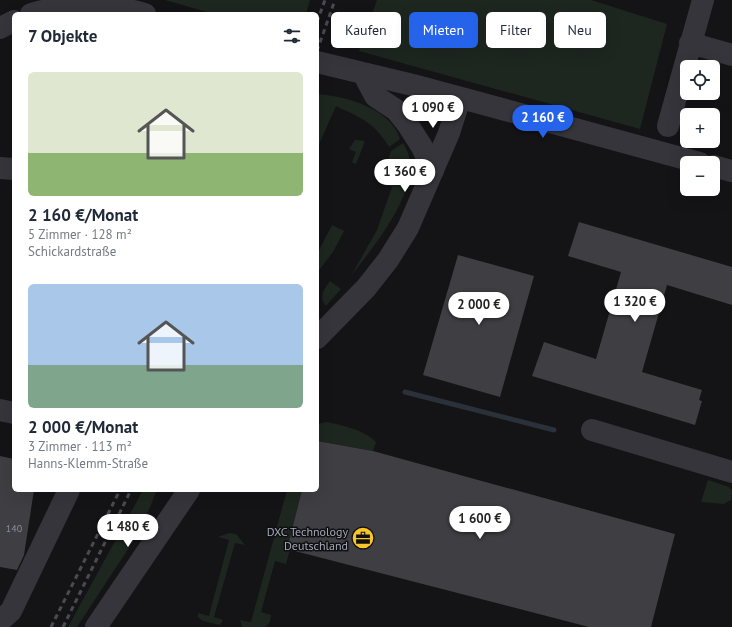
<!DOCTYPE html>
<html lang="de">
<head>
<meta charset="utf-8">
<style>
	:root { --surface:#fff; --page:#f2f2f3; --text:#1f2937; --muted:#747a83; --accent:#2563eb }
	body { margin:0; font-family:"PT Sans",sans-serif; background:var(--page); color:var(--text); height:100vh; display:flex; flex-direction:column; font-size:15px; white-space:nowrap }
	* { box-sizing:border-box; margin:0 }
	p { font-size:13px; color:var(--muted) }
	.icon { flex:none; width:22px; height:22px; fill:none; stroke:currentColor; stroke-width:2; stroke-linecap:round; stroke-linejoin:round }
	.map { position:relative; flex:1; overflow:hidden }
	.panel { position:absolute; left:12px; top:12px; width:307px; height:480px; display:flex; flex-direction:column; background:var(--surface); border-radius:6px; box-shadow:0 4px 16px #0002 }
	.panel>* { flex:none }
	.top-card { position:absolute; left:331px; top:12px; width:341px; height:36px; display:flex; gap:8px }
	.tools { position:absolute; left:680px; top:60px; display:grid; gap:8px }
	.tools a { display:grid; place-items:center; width:40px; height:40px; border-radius:6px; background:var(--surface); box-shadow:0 4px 16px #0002; font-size:20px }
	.price { position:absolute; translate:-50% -34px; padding:0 9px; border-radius:14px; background:#fff; color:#222; font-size:13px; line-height:26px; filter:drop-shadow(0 1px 2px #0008) }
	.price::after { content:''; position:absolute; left:50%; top:24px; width:12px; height:9px; margin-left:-6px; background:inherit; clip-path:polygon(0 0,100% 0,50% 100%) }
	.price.current { background:var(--accent); color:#fff }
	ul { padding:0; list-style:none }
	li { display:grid; align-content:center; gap:8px; height:212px; padding:0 16px }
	li span { display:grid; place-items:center; height:124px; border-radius:6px; color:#555 }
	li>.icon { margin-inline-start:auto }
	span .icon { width:72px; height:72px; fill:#fffc; stroke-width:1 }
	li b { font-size:17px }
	h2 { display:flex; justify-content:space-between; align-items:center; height:48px; padding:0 16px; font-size:17px }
	.chip { padding:0 14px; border-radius:6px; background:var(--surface); box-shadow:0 4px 16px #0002; font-size:14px; line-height:36px }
	.chip.current { background:var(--accent); color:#fff }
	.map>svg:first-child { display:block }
	.green { fill:#1e2620 }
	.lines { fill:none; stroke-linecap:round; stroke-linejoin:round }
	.stream { stroke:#2a313a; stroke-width:5 }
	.building { fill:#3e3e43 }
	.minor { stroke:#35353b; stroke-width:22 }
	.rail { stroke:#4a4b52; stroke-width:3; stroke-dasharray:5 4; stroke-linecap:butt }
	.labels { text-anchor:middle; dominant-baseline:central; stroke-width:3; stroke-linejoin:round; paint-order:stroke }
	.number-label { font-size:10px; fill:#8b8e9a }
	.poi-label { font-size:12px; fill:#a5a9b7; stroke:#0f0f11; text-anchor:end }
</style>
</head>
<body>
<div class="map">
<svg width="732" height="627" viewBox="0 0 732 627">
	<rect width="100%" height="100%" fill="#141416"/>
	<!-- green -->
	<path class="green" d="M 165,0 L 310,0 L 306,14 L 214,14 Z
		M 377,0 L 591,0 L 667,24 L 640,129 L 359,51 Z
		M 317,94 C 345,96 391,108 400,139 L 389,147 C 374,122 361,118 336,106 L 317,149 Z
		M 355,140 L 365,141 L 356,164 L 352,162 L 356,152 L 349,149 Z
		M 403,143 C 430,181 373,247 351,276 L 377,230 L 392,187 L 381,182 L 391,151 Z
		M 332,225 L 344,231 L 333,252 L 317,273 L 317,254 Z
		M 330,281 L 341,289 L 326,306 C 318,297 324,289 330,281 Z
		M 327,422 C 344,426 363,429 376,442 L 373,451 L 317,441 L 317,424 Z
		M 708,480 L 729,487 L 732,491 L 731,500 L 724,504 L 701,502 Z
		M 143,490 L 157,490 L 140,531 L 77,627 L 68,627 Z
		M 287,490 L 302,490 L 287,548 L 290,549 L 286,564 L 275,561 L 261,612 L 271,615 L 270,622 L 265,627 L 242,627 L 240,620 L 251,622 Z
		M 229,533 L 236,534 L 245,545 L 235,543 L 214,617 L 223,620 L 220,625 L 203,621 L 198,617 L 198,613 L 209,616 L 229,540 L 218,537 Z"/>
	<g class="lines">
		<!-- stream -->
		<path class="stream" d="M 405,392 L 554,430"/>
	</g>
	<!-- building -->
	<path class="building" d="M 579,222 L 732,267 L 732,305 L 667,285 L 642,372 L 702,390 L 699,400 L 702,401 L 695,425 L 532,376 L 544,342 L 596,359 L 621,272 L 568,256 Z
		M 458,255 L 534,276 L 500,397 L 423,375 Z
		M 317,441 L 373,451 L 675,534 L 651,627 L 589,627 L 287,549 L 302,490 L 317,490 Z
		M 0,456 L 14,459 L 14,490 L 34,490 L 24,555 L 17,570 L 0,567 Z"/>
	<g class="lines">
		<!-- minor -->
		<path class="minor" d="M 31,14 C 75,2 101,2 145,14
			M 0,28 L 14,21
			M 690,43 L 732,55
			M 317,62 L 421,87 L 700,163
			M 363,73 L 375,96 L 396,110 L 408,125 L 422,147 L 433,171
			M 668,126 L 703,0
			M 713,166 L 732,171
			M 0,168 L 14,169
			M 317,338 L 366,288 L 388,260 L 408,228 L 449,133 L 460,98
			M 0,410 L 14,413
			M 592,430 L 732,472
			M 0,621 L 11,611 L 69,490
			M 96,627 L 189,490"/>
		<!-- rail -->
		<path class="rail" d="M 317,22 L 325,0
			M 317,51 L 335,0
			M 51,627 L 120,490
			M 63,627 L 131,490"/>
	</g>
	<!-- icons -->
	<defs>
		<g id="office-disc" transform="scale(1.15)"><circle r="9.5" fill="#f8c52a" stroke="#0f0f11"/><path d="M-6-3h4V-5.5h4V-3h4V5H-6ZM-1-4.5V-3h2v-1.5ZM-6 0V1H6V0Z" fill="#111"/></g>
	</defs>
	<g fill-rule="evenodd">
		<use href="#office-disc" x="363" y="538"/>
	</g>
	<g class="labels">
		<!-- number labels -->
		<g class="number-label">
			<text x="14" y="528">140</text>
		</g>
		<!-- poi labels -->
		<g class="poi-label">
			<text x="348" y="531">DXC Technology<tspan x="348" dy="14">Deutschland</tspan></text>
		</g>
	</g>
</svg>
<div class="tools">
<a><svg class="icon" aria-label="locate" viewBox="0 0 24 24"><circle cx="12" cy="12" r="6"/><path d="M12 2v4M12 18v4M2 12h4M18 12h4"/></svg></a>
<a>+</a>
<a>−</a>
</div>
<b class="price" style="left:433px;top:129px">1 090 €</b>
<b class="price current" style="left:543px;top:139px">2 160 €</b>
<b class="price" style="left:405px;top:193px">1 360 €</b>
<b class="price" style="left:635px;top:323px">1 320 €</b>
<b class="price" style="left:479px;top:326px">2 000 €</b>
<b class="price" style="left:480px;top:540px">1 600 €</b>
<b class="price" style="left:128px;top:548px">1 480 €</b>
<div class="top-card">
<a class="chip">Kaufen</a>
<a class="chip current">Mieten</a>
<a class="chip">Filter</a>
<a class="chip">Neu</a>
</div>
<section class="panel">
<h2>7 Objekte<svg class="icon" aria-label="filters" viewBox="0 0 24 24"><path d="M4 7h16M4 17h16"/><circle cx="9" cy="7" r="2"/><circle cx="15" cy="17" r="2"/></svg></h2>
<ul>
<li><span style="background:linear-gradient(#dfe7d0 65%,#8fb573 0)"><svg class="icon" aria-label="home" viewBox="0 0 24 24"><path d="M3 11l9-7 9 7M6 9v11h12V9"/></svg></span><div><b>2 160 €/Monat</b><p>5 Zimmer · 128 m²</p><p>Schickardstraße</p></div></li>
<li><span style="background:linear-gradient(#a9c7e8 65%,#7fa58c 0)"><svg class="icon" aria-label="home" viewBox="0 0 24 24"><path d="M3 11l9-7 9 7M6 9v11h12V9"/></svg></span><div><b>2 000 €/Monat</b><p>3 Zimmer · 113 m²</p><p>Hanns-Klemm-Straße</p></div></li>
</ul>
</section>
</div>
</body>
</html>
